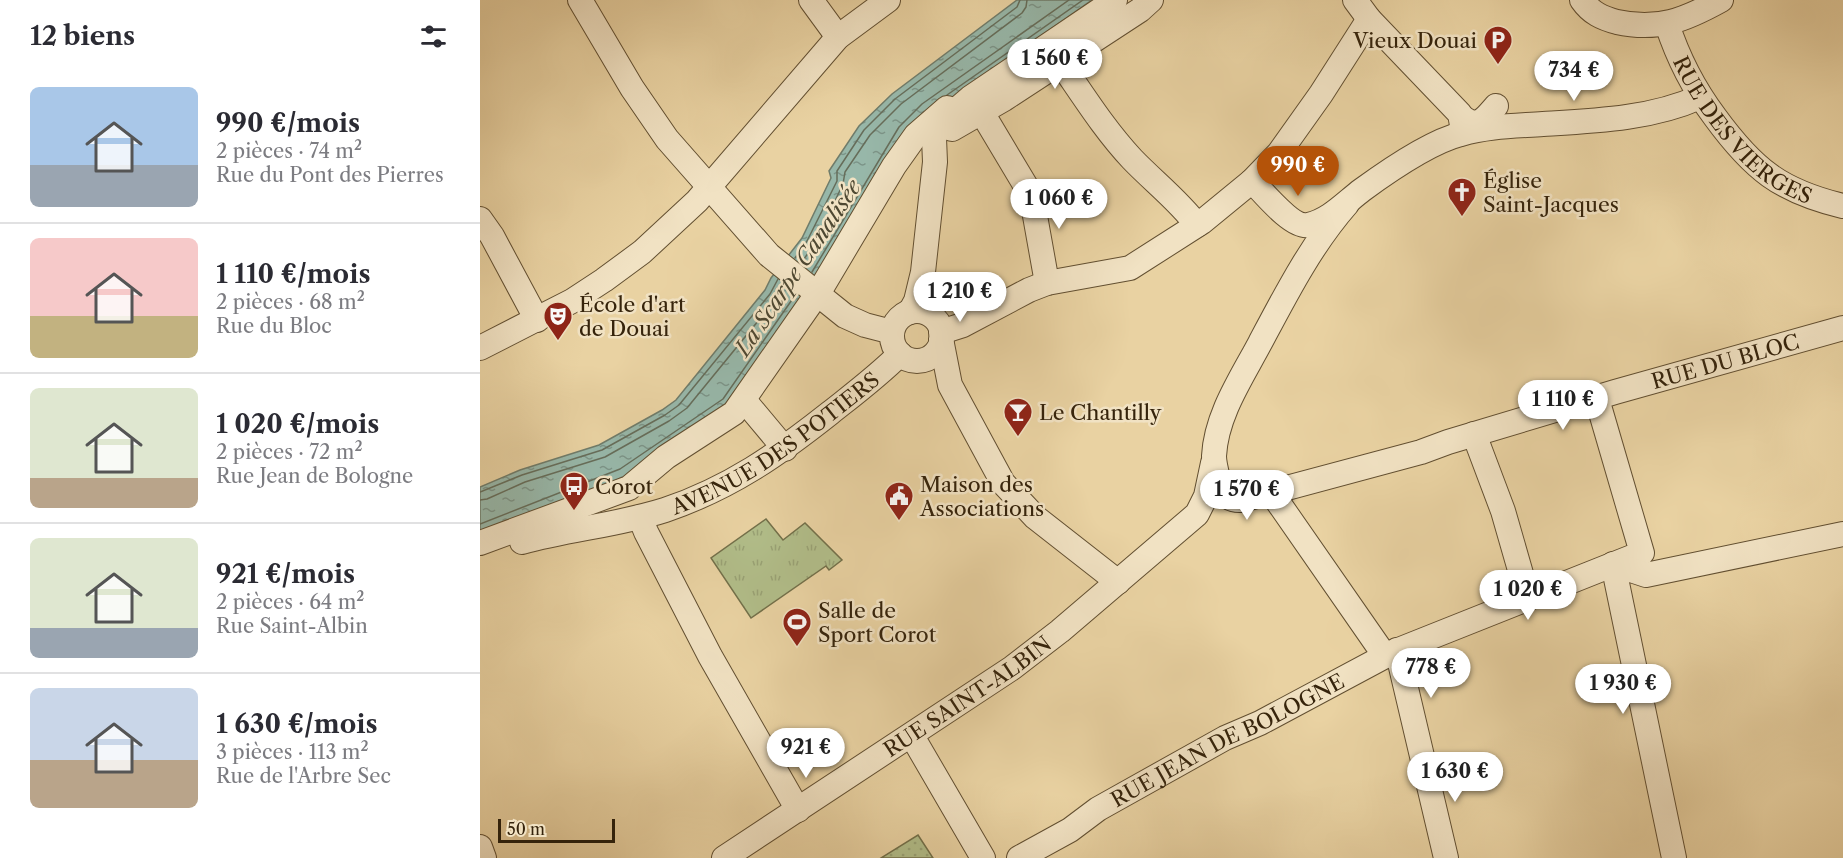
<!DOCTYPE html>
<html lang="fr">
<head>
<meta charset="utf-8">
<style>
	:root { --surface:#fff; --page:#f7f7f7; --text:#2b2b33; --muted:#7c7c81; --line:#e1e1e2; --accent:#b45309 }
	body { margin:0; font-family:"Libre Caslon Text",serif; background:var(--page); color:var(--text); height:100vh; display:flex; flex-direction:column; font-size:22px; white-space:nowrap }
	* { box-sizing:border-box; margin:0 }
	p { font-size:20px; color:var(--muted) }
	.icon { flex:none; width:33px; height:33px; fill:none; stroke:currentColor; stroke-width:2; stroke-linecap:round; stroke-linejoin:round }
	.map { position:relative; flex:1; overflow:hidden }
	.panel { display:flex; flex-direction:column; background:var(--surface); width:480px }
	.panel>* { flex:none }
	.scale { position:absolute; left:18px; bottom:15px; width:117px; box-sizing:border-box; padding-left:6px; border:3px solid #35230b; border-top:0; font-size:16px; line-height:21px; white-space:nowrap; color:#35230b; -webkit-text-stroke:4px #f1e2c3; paint-order:stroke }
	.price { position:absolute; translate:-50% -51px; padding:0 14px; border-radius:21px; background:#fff; color:#222; font-size:20px; line-height:39px; filter:drop-shadow(0 2px 3px #0008) }
	.price::after { content:''; position:absolute; left:50%; top:36px; width:18px; height:14px; margin-left:-9px; background:inherit; clip-path:polygon(0 0,100% 0,50% 100%) }
	.price.selected { background:var(--accent); color:#fff }
	ul { padding:0; list-style:none }
	li { display:flex; align-items:center; gap:18px; height:150px; padding:0 30px }
	li+li { border-top:2px solid var(--line) }
	li span { display:grid; place-items:center; flex:none; width:168px; height:120px; border-radius:9px; color:#555 }
	li>.icon { margin-inline-start:auto }
	span .icon { width:72px; height:72px; fill:#fffc; stroke-width:1 }
	li b { font-size:26px }
	h2 { display:flex; justify-content:space-between; align-items:center; height:72px; padding:0 30px; font-size:26px }
	main { display:flex; flex:1; min-height:0 }
	.map>svg:first-child { display:block }
	.grass { fill:url(#grass-tufts); stroke:#73704a; stroke-width:1.5 }
	.garden { fill:url(#garden-dots); stroke:#73704a; stroke-width:1.5 }
	.water { fill:url(#water-ripples); stroke:#707c6a; stroke-width:1.5 }
	.lines { fill:none; stroke-linecap:round; stroke-linejoin:round }
	.shore { stroke:#666d5a; stroke-width:1.5 }
	.minor-casing { stroke:#624f31; stroke-width:26 }
	.minor { stroke:#f1e2c3; stroke-width:24 }
	.labels { text-anchor:middle; dominant-baseline:central; stroke-width:5; stroke-linejoin:round; paint-order:stroke }
	.poi-label { font-size:21px; fill:#35230b; stroke:#f1e2c3; text-anchor:start }
	.street-label { font-size:21px; fill:#35230b; stroke:#f1e2c3 }
	.water-label { font-size:22px; font-style:italic; fill:#4e4832; stroke:#f1e2c3 }
</style>
</head>
<body>
<main>
<section class="panel">
<h2>12 biens<svg class="icon" aria-label="filters" viewBox="0 0 24 24"><path d="M4 7h16M4 17h16"/><circle cx="9" cy="7" r="2"/><circle cx="15" cy="17" r="2"/></svg></h2>
<ul>
<li><span style="background:linear-gradient(#a9c7e8 65%,#9aa5b1 0)"><svg class="icon" aria-label="home" viewBox="0 0 24 24"><path d="M3 11l9-7 9 7M6 9v11h12V9"/></svg></span><div><b>990 €/mois</b><p>2 pièces · 74 m²</p><p>Rue du Pont des Pierres</p></div></li>
<li><span style="background:linear-gradient(#f6c9c9 65%,#c2b280 0)"><svg class="icon" aria-label="home" viewBox="0 0 24 24"><path d="M3 11l9-7 9 7M6 9v11h12V9"/></svg></span><div><b>1 110 €/mois</b><p>2 pièces · 68 m²</p><p>Rue du Bloc</p></div></li>
<li><span style="background:linear-gradient(#dfe7d0 75%,#b9a48a 0)"><svg class="icon" aria-label="home" viewBox="0 0 24 24"><path d="M3 11l9-7 9 7M6 9v11h12V9"/></svg></span><div><b>1 020 €/mois</b><p>2 pièces · 72 m²</p><p>Rue Jean de Bologne</p></div></li>
<li><span style="background:linear-gradient(#dfe7d0 75%,#9aa5b1 0)"><svg class="icon" aria-label="home" viewBox="0 0 24 24"><path d="M3 11l9-7 9 7M6 9v11h12V9"/></svg></span><div><b>921 €/mois</b><p>2 pièces · 64 m²</p><p>Rue Saint-Albin</p></div></li>
<li><span style="background:linear-gradient(#c9d6e8 60%,#b9a48a 0)"><svg class="icon" aria-label="home" viewBox="0 0 24 24"><path d="M3 11l9-7 9 7M6 9v11h12V9"/></svg></span><div><b>1 630 €/mois</b><p>3 pièces · 113 m²</p><p>Rue de l'Arbre Sec</p></div></li>
</ul>
</section>
<div class="map">
<svg width="1363" height="858" viewBox="0 0 1363 858">
	<defs>
		<pattern id="grass-tufts" width="24" height="20" patternUnits="userSpaceOnUse" patternTransform="scale(1.5)"><rect width="24" height="20" fill="#b1bd89"/><path d="M3 7l-1-3M5 7V3M7 7l1-3M15 17l-1-3M17 17v-4M19 17l1-3" fill="none" stroke="#99a275"/></pattern>
		<pattern id="garden-dots" width="8" height="8" patternUnits="userSpaceOnUse" patternTransform="scale(1.5)"><rect width="8" height="8" fill="#b1bd89"/><path d="M2 2h.1M6 6h.1" fill="none" stroke="#99a275" stroke-width="1.8" stroke-linecap="round"/></pattern>
		<pattern id="water-ripples" width="26" height="14" patternUnits="userSpaceOnUse" patternTransform="scale(1.5)"><rect width="26" height="14" fill="#97b7a9"/><path d="M2 4q2-2 4 0t4 0M15 11q2-2 4 0t4 0" fill="none" stroke="#7c9488"/></pattern>
	</defs>
	<rect width="100%" height="100%" fill="#e9d2a2"/>
	<filter id="stains"><feTurbulence type="fractalNoise" baseFrequency=".00333" numOctaves="4"/><feColorMatrix values="0 0 0 0 .2 0 0 0 0 .09 0 0 0 0 .02 0 0 0 .5 -.17"/></filter>
	<radialGradient id="worn" r=".72"><stop offset=".6" stop-color="#630" stop-opacity="0"/><stop offset="1" stop-color="#630" stop-opacity=".3"/></radialGradient>
	<!-- grass -->
	<path class="grass" d="M 286,519 L 303,540 L 325,523 L 362,560 L 349,570 L 346,566 L 271,618 L 231,558 Z"/>
	<!-- garden -->
	<path class="garden" d="M 438,835 L 453,858 L 401,858 Z"/>
	<!-- water -->
	<path class="water" d="M 537,0 L 612,0 L 478,94 L 253,409 L 146,481 L 0,538 L 0,487 L 40,470 L 119,445 L 182,410 L 196,400 L 285,290 L 291,278 L 322,238 L 351,178 L 349,171 L 379,126 L 412,94 Z"/>
	<g class="lines">
		<!-- shore -->
		<path class="shore" d="M 467,95 L 603,0
			M 315,258 L 327,241 L 357,181 L 357,171 L 384,130 L 415,99 L 537,7 L 540,0
			M 321,263 L 334,245 L 363,184 L 365,172 L 390,135 L 421,104 L 542,13 L 546,7 L 547,0
			M 332,272 L 419,127 L 442,104 L 589,0
			M 0,492 L 42,475 L 122,450 L 185,415 L 199,405 L 290,294 L 298,279
			M 0,500 L 7,499 L 45,482 L 125,457 L 189,421 L 207,408 L 296,299 L 304,284
			M 0,524 L 140,469 L 243,399 L 316,294"/>
		<!-- minor casing -->
		<g class="minor-casing">
			<g id="minor">
				<path d="M 100,0 L 152,88 L 187,139 L 289,255 L 365,316 L 385,325 L 412,332"/>
				<path d="M 331,0 L 358,37"/>
				<path d="M 875,0 L 889,19 L 980,114 L 982,125 L 980,134"/>
				<path d="M 1102,0 C 1111,13 1122,18 1137,22 C 1178,31 1205,20 1241,0"/>
				<path id="s1" d="M 1187,24 C 1198,58 1214,89 1235,117 C 1273,169 1300,191 1363,206"/>
				<path d="M 580,62 C 603,95 624,129 652,159 C 673,181 698,200 717,225"/>
				<path d="M 501,111 L 547,188 L 552,199 L 567,283"/>
				<path d="M 985,119 C 999,129 1007,116 1016,106"/>
				<path d="M 472,129 L 524,99 L 660,10 L 671,0"/>
				<path d="M 772,181 C 784,193 812,228 828,225 C 849,221 866,202 882,190 C 908,171 950,142 981,134 C 1008,126 1036,126 1063,124 C 1115,121 1171,119 1220,97"/>
				<path id="s2" d="M 867,204 C 831,245 806,294 780,343 C 762,377 736,415 734,456 C 734,464 737,474 739,482 C 742,494 749,501 762,500 L 941,452 L 968,442 L 1135,392 L 1363,328"/>
				<path d="M 0,219 L 12,236 L 57,320"/>
				<circle cx="437" cy="336" r="25"/>
				<path d="M 430,312 L 436,301 L 443,272 L 455,162 L 454,138 L 462,122 L 490,98 L 635,0"/>
				<path d="M 461,332 L 483,325 L 549,290 L 567,283 L 650,268 L 722,222 L 772,181 L 799,153 L 841,94 L 889,19"/>
				<path d="M 461,339 L 470,385 L 523,483 L 555,517 L 638,582"/>
				<path d="M 0,348 L 92,301 L 124,280 L 162,252 L 217,201 L 358,37 L 408,0"/>
				<path d="M 264,400 L 305,449"/>
				<path d="M 994,434 L 1023,511 L 1048,598"/>
				<path d="M 791,492 L 905,656"/>
				<path d="M 160,517 L 166,532 L 230,656 L 318,810"/>
				<path id="s3" d="M 42,542 C 89,529 138,525 185,510 C 250,488 297,455 350,413 C 374,394 398,376 420,354"/>
				<path d="M 0,543 L 149,488 L 186,457 L 254,413 L 342,287 L 414,166 L 436,135 L 467,108 L 474,110"/>
				<path d="M 917,650 L 966,858"/>
				<path d="M 432,736 L 503,858"/>
				<path d="M 0,847 L 4,858"/>
				<path id="s4" d="M 244,858 L 532,668 L 580,631 L 717,514 L 726,496 L 733,463"/>
				<path id="s5" d="M 539,858 L 590,830 L 618,809 L 745,738 L 780,723 L 911,653 L 1162,553 L 1117,399"/>
				<path d="M 1194,858 L 1133,564 L 1166,575 L 1363,534"/>
			</g>
		</g>
		<!-- minor -->
		<use href="#minor" class="minor"/>
	</g>
	<!-- icons -->
	<defs>
		<g id="parking-pin" transform="scale(1.5)"><path d="M0 17L-7.5 6A9.5 9.5 0 1 1 7.5 6Z" fill="#8f2418" stroke="#f1e2c3"/><path d="M-3.5-5.5H1a3.5 3.5 0 0 1 0 7H-1V5.5H-3.5ZM-1-3.4V-.6H.8a1.4 1.4 0 0 0 0-2.8Z" fill="#fff"/></g>
		<g id="church-pin" transform="scale(1.5)"><path d="M0 17L-7.5 6A9.5 9.5 0 1 1 7.5 6Z" fill="#8f2418" stroke="#f1e2c3"/><path d="M-1.2-6h2.4v3.5h3.3v2.4h-3.3V6h-2.4V-.1h-3.3v-2.4h3.3Z" fill="#fff"/></g>
		<g id="theatre-pin" transform="scale(1.5)"><path d="M0 17L-7.5 6A9.5 9.5 0 1 1 7.5 6Z" fill="#8f2418" stroke="#f1e2c3"/><path d="M-5-5.5Q0-4 5-5.5V0Q5 5 0 6Q-5 5-5 0ZM-3.3-2.5H-1v1.5H-3.3ZM1-2.5H3.3v1.5H1ZM-2.8 1Q0 5.5 2.8 1Z" fill="#fff"/></g>
		<g id="bar-pin" transform="scale(1.5)"><path d="M0 17L-7.5 6A9.5 9.5 0 1 1 7.5 6Z" fill="#8f2418" stroke="#f1e2c3"/><path d="M-6-5H6L.8 .8V4.5H3.5V6h-7V4.5H-.8V.8Z" fill="#fff"/></g>
		<g id="bus-pin" transform="scale(1.5)"><path d="M0 17L-7.5 6A9.5 9.5 0 1 1 7.5 6Z" fill="#8f2418" stroke="#f1e2c3"/><path d="M-5-6H5V4H4V6H2V4H-2V6H-4V4H-5ZM-3.5-4V0h7V-4ZM-3.5 1.2v1.5H-2V1.2ZM2 1.2v1.5H3.5V1.2Z" fill="#fff"/></g>
		<g id="civic-pin" transform="scale(1.5)"><path d="M0 17L-7.5 6A9.5 9.5 0 1 1 7.5 6Z" fill="#8f2418" stroke="#f1e2c3"/><path d="M-.6-6.5H3V-4.5H.6V-3L4-1V1h2V6H-6V1h2V-1L-.6-3ZM-1.2 2.5V6h2.4V2.5Z" fill="#fff"/></g>
		<g id="stadium-pin" transform="scale(1.5)"><path d="M0 17L-7.5 6A9.5 9.5 0 1 1 7.5 6Z" fill="#8f2418" stroke="#f1e2c3"/><path d="M0-5a6.5 5 0 1 0 0 10a6.5 5 0 1 0 0-10ZM-3.5-1.8h7v3.6h-7Z" fill="#fff"/></g>
	</defs>
	<g fill-rule="evenodd">
		<use href="#parking-pin" x="1018" y="40"/>
		<use href="#church-pin" x="982" y="192"/>
		<use href="#theatre-pin" x="78" y="316"/>
		<use href="#bar-pin" x="538" y="412"/>
		<use href="#bus-pin" x="94" y="486"/>
		<use href="#civic-pin" x="419" y="496"/>
		<use href="#stadium-pin" x="317" y="622"/>
	</g>
	<g class="labels">
		<!-- poi labels -->
		<g class="poi-label">
			<text x="997" y="40" text-anchor="end">Vieux Douai</text>
			<text x="1003" y="180">Église<tspan x="1003" dy="24">Saint-Jacques</tspan></text>
			<text x="99" y="304">École d'art<tspan x="99" dy="24">de Douai</tspan></text>
			<text x="559" y="412">Le Chantilly</text>
			<text x="440" y="484">Maison des<tspan x="440" dy="24">Associations</tspan></text>
			<text x="115" y="486">Corot</text>
			<text x="338" y="610">Salle de<tspan x="338" dy="24">Sport Corot</tspan></text>
		</g>
		<!-- street labels -->
		<g class="street-label">
			<text stroke="none"><textPath href="#s1" startOffset="134">RUE DES VIERGES</textPath></text>
			<text stroke="none"><textPath href="#s2" startOffset="849">RUE DU BLOC</textPath></text>
			<text stroke="none"><textPath href="#s3" startOffset="276">AVENUE DES POTIERS</textPath></text>
			<text stroke="none"><textPath href="#s4" startOffset="292">RUE SAINT-ALBIN</textPath></text>
			<text stroke="none"><textPath href="#s5" startOffset="240">RUE JEAN DE BOLOGNE</textPath></text>
		</g>
		<!-- water labels -->
		<g class="water-label">
			<text transform="translate(318 268) rotate(-56)">La Scarpe Canalisée</text>
		</g>
	</g>
	<rect width="100%" height="100%" filter="url(#stains)"/>
	<rect width="100%" height="100%" fill="url(#worn)"/>
</svg>
<div class="scale">50 m</div>
<b class="price" style="left:575px;top:90px">1 560 €</b>
<b class="price" style="left:1094px;top:102px">734 €</b>
<b class="price selected" style="left:818px;top:197px">990 €</b>
<b class="price" style="left:579px;top:230px">1 060 €</b>
<b class="price" style="left:480px;top:323px">1 210 €</b>
<b class="price" style="left:1083px;top:431px">1 110 €</b>
<b class="price" style="left:767px;top:521px">1 570 €</b>
<b class="price" style="left:1048px;top:621px">1 020 €</b>
<b class="price" style="left:951px;top:699px">778 €</b>
<b class="price" style="left:1143px;top:715px">1 930 €</b>
<b class="price" style="left:326px;top:779px">921 €</b>
<b class="price" style="left:975px;top:803px">1 630 €</b>
</div>
</main>
</body>
</html>
